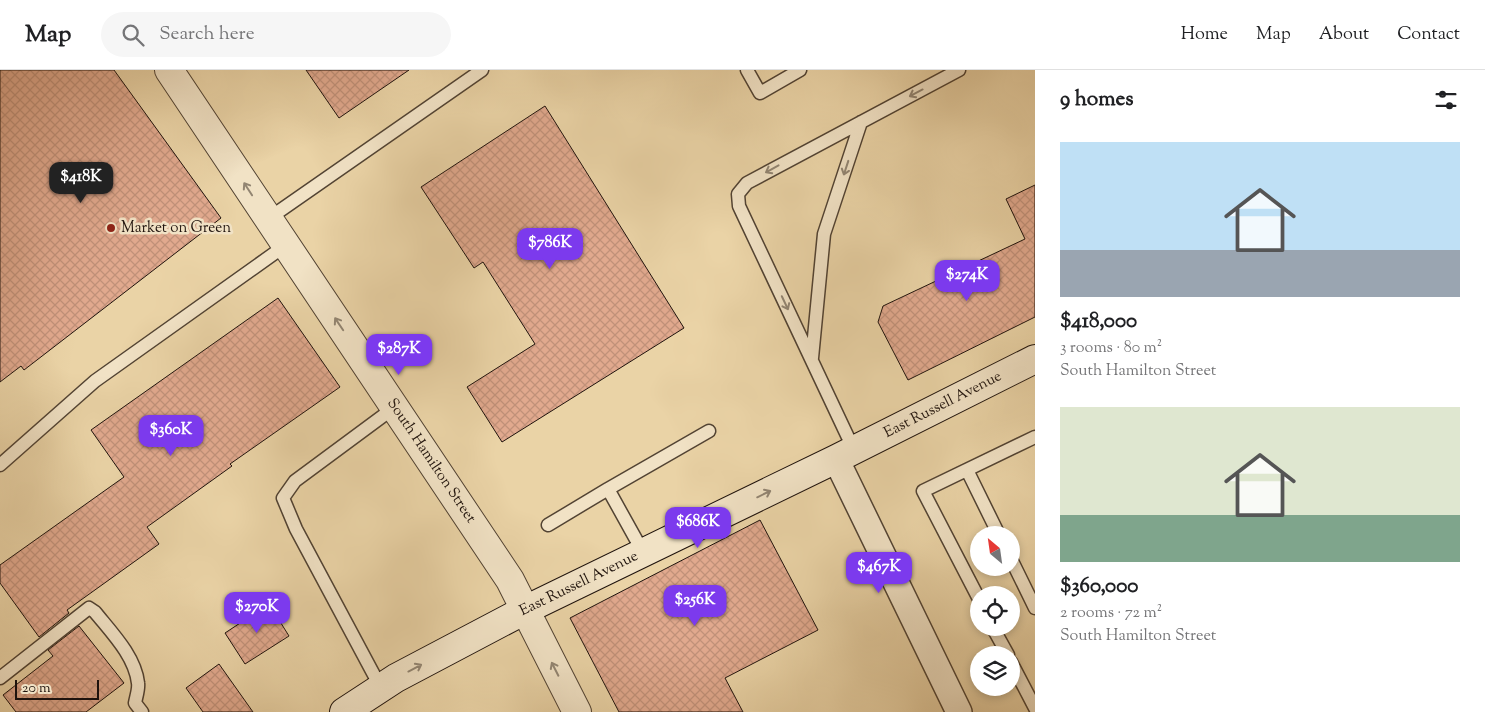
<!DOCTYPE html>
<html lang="en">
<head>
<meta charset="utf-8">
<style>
	:root { --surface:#fff; --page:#f6f6f6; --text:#202124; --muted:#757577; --line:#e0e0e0; --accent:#7c3aed }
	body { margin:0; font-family:"Sorts Mill Goudy",serif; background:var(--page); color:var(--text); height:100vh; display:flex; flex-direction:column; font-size:19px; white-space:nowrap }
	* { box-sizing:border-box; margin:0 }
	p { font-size:16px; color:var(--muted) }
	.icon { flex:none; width:28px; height:28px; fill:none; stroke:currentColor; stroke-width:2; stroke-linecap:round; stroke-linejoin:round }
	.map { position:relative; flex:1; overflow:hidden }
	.drawer { display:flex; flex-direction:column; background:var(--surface); width:450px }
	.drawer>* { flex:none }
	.needle { width:32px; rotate:331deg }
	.tools { position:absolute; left:970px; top:456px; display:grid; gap:10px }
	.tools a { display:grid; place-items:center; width:50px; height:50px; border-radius:50%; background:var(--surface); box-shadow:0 2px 8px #0003; font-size:25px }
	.scale { position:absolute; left:15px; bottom:12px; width:84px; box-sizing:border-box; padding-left:5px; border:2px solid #1f130d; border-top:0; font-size:14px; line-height:18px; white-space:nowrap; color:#1f130d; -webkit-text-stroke:4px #f1e2c5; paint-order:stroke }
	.price { position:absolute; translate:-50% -42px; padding:0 11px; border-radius:10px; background:var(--accent); color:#fff; font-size:16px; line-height:32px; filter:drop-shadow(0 1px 2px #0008) }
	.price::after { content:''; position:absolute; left:50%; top:30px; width:15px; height:11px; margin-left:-8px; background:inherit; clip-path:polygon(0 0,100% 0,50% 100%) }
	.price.current { background:#222; color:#fff }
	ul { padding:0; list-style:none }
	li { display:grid; align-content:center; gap:10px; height:265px; padding:0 25px }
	li span { display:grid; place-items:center; height:155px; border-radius:0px; color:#555 }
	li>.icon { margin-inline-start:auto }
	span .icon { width:90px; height:90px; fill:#fffc; stroke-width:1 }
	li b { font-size:21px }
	h2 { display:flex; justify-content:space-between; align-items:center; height:60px; padding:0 25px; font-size:21px }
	header { display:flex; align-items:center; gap:30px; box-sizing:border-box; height:70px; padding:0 25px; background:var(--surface); border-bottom:1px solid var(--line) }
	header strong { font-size:24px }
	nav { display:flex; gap:28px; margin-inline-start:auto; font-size:18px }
	.search { width:350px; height:45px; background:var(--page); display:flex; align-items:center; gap:12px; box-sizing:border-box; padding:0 18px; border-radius:28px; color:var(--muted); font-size:19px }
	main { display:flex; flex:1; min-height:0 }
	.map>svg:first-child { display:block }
	.building { fill:url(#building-cross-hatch); stroke:#1f130d }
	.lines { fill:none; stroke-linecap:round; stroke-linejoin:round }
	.service-casing { stroke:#524333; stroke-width:15 }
	.minor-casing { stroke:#524333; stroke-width:28 }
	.tertiary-casing { stroke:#524333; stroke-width:30 }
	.secondary-casing { stroke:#1f130d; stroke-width:30 }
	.service { stroke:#f1e2c5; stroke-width:12 }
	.minor { stroke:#f1e2c5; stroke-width:25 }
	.tertiary { stroke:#f1e2c5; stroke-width:28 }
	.secondary { stroke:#f1e2c5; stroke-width:28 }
	.oneway { stroke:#928572 }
	.poi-dot { fill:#8f2418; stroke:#f1e2c5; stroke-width:2 }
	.labels { text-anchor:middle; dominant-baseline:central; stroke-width:5; stroke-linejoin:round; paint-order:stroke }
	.poi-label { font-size:15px; fill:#1f130d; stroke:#f1e2c5; text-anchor:start }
	.street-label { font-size:15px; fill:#1f130d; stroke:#f1e2c5 }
</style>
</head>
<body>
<header>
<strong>Map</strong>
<div class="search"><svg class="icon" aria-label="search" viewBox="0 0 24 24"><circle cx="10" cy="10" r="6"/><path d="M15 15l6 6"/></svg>Search here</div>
<nav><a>Home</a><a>Map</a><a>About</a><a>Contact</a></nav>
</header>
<main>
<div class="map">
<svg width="1035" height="642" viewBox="0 0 1035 642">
	<defs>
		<pattern id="building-cross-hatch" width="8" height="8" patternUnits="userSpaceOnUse" patternTransform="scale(1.25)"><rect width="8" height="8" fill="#e1a98e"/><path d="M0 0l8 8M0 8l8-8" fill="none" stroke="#c19179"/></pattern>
	</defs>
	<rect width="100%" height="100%" fill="#ead3a6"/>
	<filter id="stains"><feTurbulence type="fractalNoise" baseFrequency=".004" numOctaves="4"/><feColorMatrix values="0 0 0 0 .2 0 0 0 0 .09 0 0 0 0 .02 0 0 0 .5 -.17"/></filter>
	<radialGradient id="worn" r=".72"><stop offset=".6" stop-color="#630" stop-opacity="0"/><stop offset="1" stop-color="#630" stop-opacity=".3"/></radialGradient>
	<!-- building -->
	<path class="building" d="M 0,0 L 114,0 L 221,148 L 24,300 L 21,296 L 0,312 Z
		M 306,0 L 409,0 L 339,48 Z
		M 545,36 L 684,258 L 502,372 L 467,317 L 535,274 L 483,192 L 474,198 L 421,117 Z
		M 1035,115 L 1035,247 L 908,310 L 878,252 L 883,236 L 1025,169 L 1006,129 Z
		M 278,228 L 340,317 L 230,394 L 232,396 L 147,457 L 159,474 L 67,540 L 69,543 L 39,567 L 0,513 L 0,495 L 124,407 L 91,360 Z
		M 760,450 L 818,560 L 725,608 L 743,642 L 619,642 L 570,548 Z
		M 269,534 L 289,566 L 245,594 L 225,563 Z
		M 79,556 L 124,613 L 86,642 L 16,642 L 3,625 L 53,586 L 48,580 Z
		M 219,594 L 253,642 L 203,642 L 186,618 Z"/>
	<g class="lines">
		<!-- service casing -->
		<g class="service-casing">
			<path id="service" d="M 747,0 L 760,23 L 800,0
				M 268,149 L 482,0
				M 812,288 L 824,164 L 861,52
				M 854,380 L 739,136 L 738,124 L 747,113 L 959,0
				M 0,395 L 95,311 L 286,175
				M 967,400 L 999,465
				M 548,455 L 608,419
				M 643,482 L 608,419 L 709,361
				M 1011,489 L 1035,538
				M 979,529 L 923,421 L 1035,367
				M 993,558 L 1008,585
				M 1011,592 L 1035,638
				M 0,608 L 89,538 L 95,542 C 111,562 135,586 138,613 C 139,619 136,627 135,633 L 142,642
				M 381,618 L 296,459 L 283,428 L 295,411 L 395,337"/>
		</g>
		<!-- minor casing -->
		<g class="minor-casing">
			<path id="minor" d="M 836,389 L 959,642"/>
		</g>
		<!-- tertiary casing -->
		<g class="tertiary-casing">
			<path id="tertiary" d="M 169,0 L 510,510 L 577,642"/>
		</g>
		<!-- secondary casing -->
		<g class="secondary-casing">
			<path id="secondary" d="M 344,642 L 396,608 L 525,540 L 836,389 L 1035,289"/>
		</g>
		<!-- service -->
		<use href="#service" class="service"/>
		<!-- minor -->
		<use href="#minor" class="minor"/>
		<!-- tertiary -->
		<use href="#tertiary" class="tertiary"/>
		<!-- secondary -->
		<use href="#secondary" class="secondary"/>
	</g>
	<!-- one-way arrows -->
	<defs><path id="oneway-shaft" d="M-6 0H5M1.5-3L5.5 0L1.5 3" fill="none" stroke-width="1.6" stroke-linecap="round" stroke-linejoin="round" transform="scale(1.25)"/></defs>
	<g class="oneway">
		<use href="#oneway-shaft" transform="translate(916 23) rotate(152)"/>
		<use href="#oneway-shaft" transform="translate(846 98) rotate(108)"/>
		<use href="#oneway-shaft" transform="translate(772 99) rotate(151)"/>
		<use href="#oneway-shaft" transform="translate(248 119) rotate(-123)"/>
		<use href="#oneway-shaft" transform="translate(785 233) rotate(65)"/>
		<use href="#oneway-shaft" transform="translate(339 254) rotate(-124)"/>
		<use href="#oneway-shaft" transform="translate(764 424) rotate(-26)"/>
		<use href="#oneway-shaft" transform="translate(415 598) rotate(-28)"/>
		<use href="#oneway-shaft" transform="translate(555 599) rotate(-117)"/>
	</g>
	<!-- markers -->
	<circle class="poi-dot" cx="111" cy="158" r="5"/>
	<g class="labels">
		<!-- poi labels -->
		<g class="poi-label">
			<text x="121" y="158">Market on Green</text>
		</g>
		<!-- street labels -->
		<g class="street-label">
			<text transform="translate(943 335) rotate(-27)">East Russell Avenue</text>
			<text transform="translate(431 391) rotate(56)">South Hamilton Street</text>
			<text transform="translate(579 514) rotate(-26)">East Russell Avenue</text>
		</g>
	</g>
	<rect width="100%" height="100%" filter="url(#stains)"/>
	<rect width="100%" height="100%" fill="url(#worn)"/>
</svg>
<div class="tools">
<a><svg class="needle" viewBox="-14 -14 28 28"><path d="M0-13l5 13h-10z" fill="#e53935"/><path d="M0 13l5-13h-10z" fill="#757577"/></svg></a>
<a><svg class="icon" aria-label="locate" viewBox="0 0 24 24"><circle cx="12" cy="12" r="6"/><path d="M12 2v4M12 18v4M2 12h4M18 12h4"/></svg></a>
<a><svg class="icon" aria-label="layers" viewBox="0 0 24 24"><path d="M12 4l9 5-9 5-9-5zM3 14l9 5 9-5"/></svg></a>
</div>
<div class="scale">20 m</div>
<b class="price current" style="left:81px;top:134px">$418K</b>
<b class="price" style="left:550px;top:200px">$786K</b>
<b class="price" style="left:967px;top:232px">$274K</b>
<b class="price" style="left:399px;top:306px">$287K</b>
<b class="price" style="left:171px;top:387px">$360K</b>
<b class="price" style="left:698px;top:479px">$686K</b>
<b class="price" style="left:879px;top:524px">$467K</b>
<b class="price" style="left:695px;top:557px">$256K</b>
<b class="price" style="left:257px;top:564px">$270K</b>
</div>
<section class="drawer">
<h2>9 homes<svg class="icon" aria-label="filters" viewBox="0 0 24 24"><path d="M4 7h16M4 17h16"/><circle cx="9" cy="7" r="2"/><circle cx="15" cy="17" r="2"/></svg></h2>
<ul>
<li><span style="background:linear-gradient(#bfe0f5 70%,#9aa5b1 0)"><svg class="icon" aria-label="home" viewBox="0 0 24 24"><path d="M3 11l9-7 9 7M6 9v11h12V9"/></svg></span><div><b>$418,000</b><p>3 rooms · 80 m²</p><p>South Hamilton Street</p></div></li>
<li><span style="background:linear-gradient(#dfe7d0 70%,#7fa58c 0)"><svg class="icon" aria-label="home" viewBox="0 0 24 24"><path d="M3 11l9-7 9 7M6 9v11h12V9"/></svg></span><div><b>$360,000</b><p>2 rooms · 72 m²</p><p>South Hamilton Street</p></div></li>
</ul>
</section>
</main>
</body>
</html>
